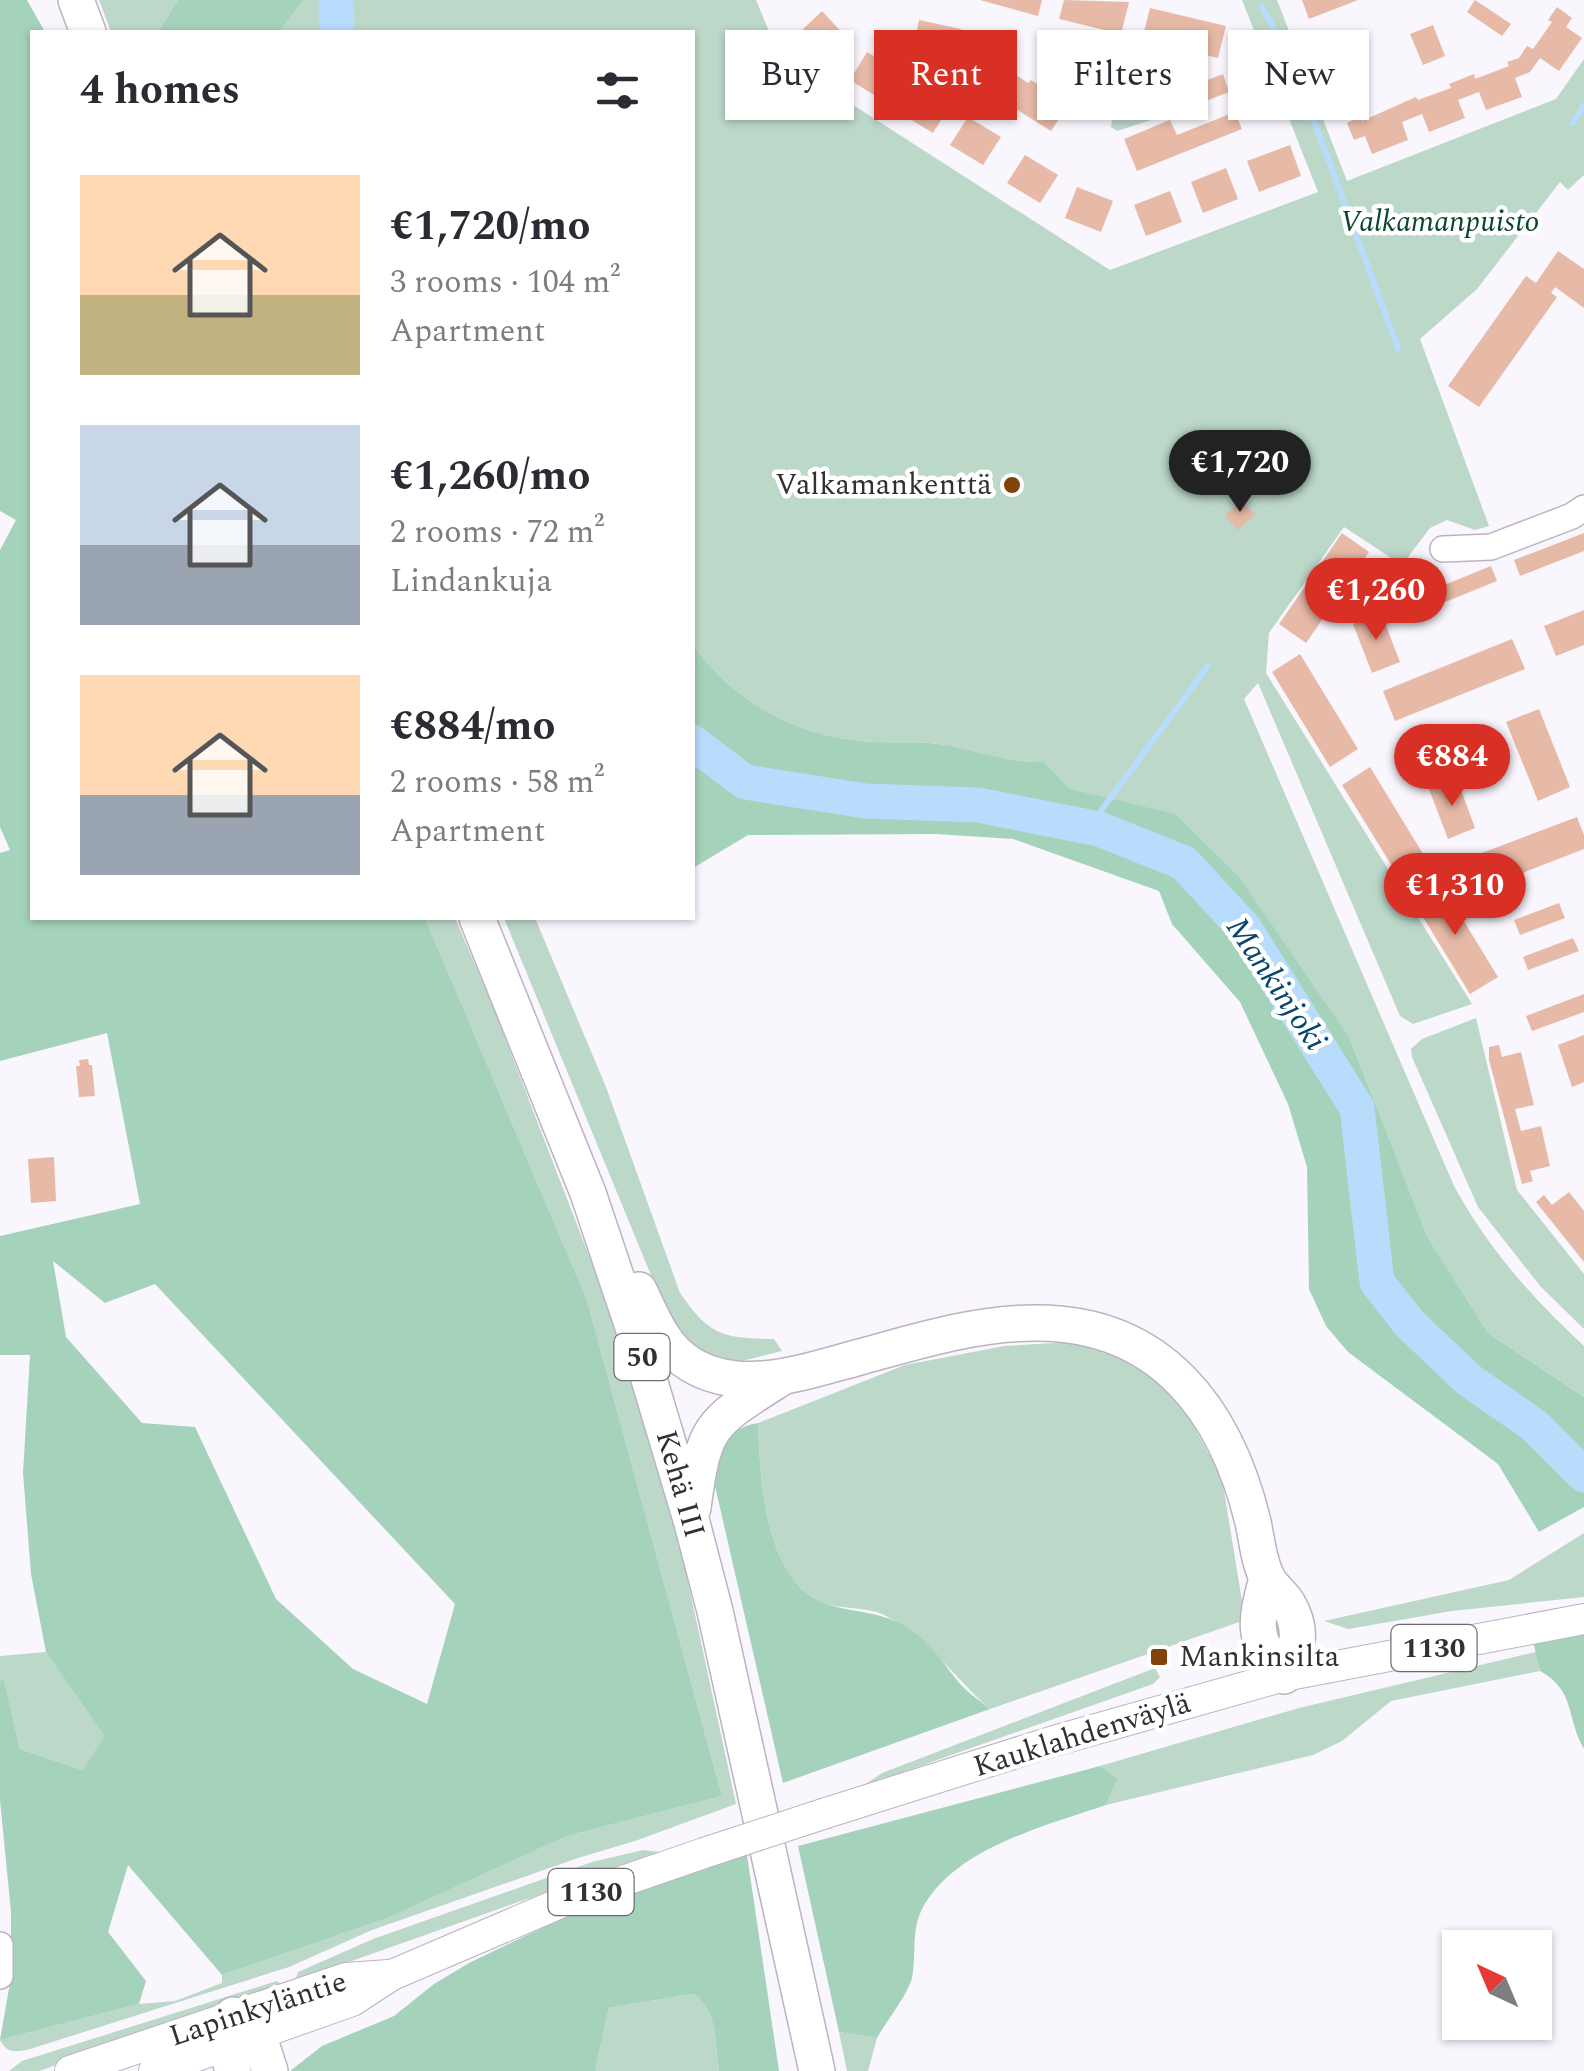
<!DOCTYPE html>
<html lang="en">
<head>
<meta charset="utf-8">
<style>
	:root { --surface:#fff; --page:#f7f7f7; --text:#2b2b33; --muted:#7c7c81; --accent:#d93025 }
	body { margin:0; font-family:Spectral,serif; background:var(--page); color:var(--text); height:100vh; display:flex; flex-direction:column; font-size:38px; white-space:nowrap }
	* { box-sizing:border-box; margin:0 }
	p { font-size:32px; color:var(--muted) }
	.icon { flex:none; width:55px; height:55px; fill:none; stroke:currentColor; stroke-width:2; stroke-linecap:round; stroke-linejoin:round }
	.map { position:relative; flex:1; overflow:hidden }
	.panel { position:absolute; left:30px; top:30px; width:665px; height:890px; display:flex; flex-direction:column; background:var(--surface); border-radius:0px; box-shadow:0 2px 8px #0004 }
	.panel>* { flex:none }
	.banner { position:absolute; left:725px; top:30px; width:708px; height:90px; display:flex; gap:20px }
	.needle { width:65px; rotate:316deg }
	.fabs { position:absolute; left:1442px; top:1930px; display:grid; gap:20px }
	.fabs a { display:grid; place-items:center; width:110px; height:110px; border-radius:0px; background:var(--surface); box-shadow:0 2px 8px #0004; font-size:50px }
	.price { position:absolute; translate:-50% -85px; padding:0 22px; border-radius:35px; background:var(--accent); color:#fff; font-size:32px; line-height:65px; filter:drop-shadow(0 2px 5px #0008) }
	.price::after { content:''; position:absolute; left:50%; top:60px; width:30px; height:22px; margin-left:-15px; background:inherit; clip-path:polygon(0 0,100% 0,50% 100%) }
	.price.on { background:#222; color:#fff }
	ul { padding:0; list-style:none }
	li { display:flex; align-items:center; gap:30px; height:250px; padding:0 50px }
	li span { display:grid; place-items:center; flex:none; width:280px; height:200px; border-radius:0px; color:#555 }
	li>.icon { margin-inline-start:auto }
	span .icon { width:120px; height:120px; fill:#fffc; stroke-width:1 }
	li b { font-size:42px }
	h2 { display:flex; justify-content:space-between; align-items:center; height:120px; padding:0 50px; font-size:42px }
	.tag { padding:0 35px; border-radius:0px; background:var(--surface); box-shadow:0 2px 8px #0004; font-size:35px; line-height:90px }
	.tag.on { background:var(--accent); color:#fff }
	.map>svg:first-child { display:block }
	.green { fill:#bcd8c9 }
	.forest { fill:#a5d2ba; fill-rule:evenodd }
	.lines { fill:none; stroke-linecap:round; stroke-linejoin:round }
	.stream { stroke:#b8dcfc; stroke-width:6 }
	.river { stroke:#b8dcfc; stroke-width:35 }
	.building { fill:#e7b9a7 }
	.minor-casing { stroke:#bcb3c2; stroke-width:28 }
	.major-casing { stroke:#bcb3c2; stroke-width:32 }
	.highway-casing { stroke:#bcb3c2; stroke-width:38 }
	.minor { stroke:#fff; stroke-width:25 }
	.major { stroke:#fff; stroke-width:30 }
	.highway { stroke:#fff; stroke-width:35 }
	.major-bridge-casing { stroke:#bcb3c2; stroke-width:32; stroke-linecap:butt }
	.major-bridge { stroke:#fff; stroke-width:30 }
	.poi-dot { fill:#834308; stroke:#fff; stroke-width:4 }
	.labels { text-anchor:middle; dominant-baseline:central; stroke-width:9; stroke-linejoin:round; paint-order:stroke }
	.shield { fill:#fff; stroke:#706d72; stroke-width:2.5 }
	.shield-label { font-size:28px; font-weight:bold; fill:#322f35 }
	.park-label { font-size:30px; font-style:italic; fill:#0a452e; stroke:#fff }
	.poi-label { font-size:30px; fill:#322f35; stroke:#fff; text-anchor:end }
	.street-label { font-size:30px; fill:#322f35; stroke:#fff }
	.water-label { font-size:32px; font-style:italic; fill:#08446c; stroke:#fff }
</style>
</head>
<body>
<div class="map">
<svg width="1584" height="2071" viewBox="0 0 1584 2071">
	<rect width="100%" height="100%" fill="#faf6fd"/>
	<!-- green -->
	<path class="green" d="M 99,0 L 178,0 L 158,32 L 111,32 Z
		M 304,0 L 756,0 L 780,58 L 1110,270 L 1318,192 L 1242,0 L 1277,0 L 1347,181 L 1556,99 L 1584,59 L 1584,175 L 1568,190 L 1560,182 L 1477,289 L 1420,339 L 1489,526 L 1475,530 L 1447,520 L 1430,528 L 1402,565 L 1344,527 L 1269,633 L 1266,673 L 1472,1004 L 1413,1024 L 1400,1016 L 1258,683 L 1244,699 L 1454,1186 C 1488,1248 1532,1298 1584,1346 L 1584,1397 L 1488,1333 L 1428,1238 L 1350,1039 L 1068,789 L 1044,762 C 1010,763 978,751 946,745 C 918,740 889,744 861,741 C 792,734 734,701 693,645 L 692,32 L 279,32 Z
		M 1083,64 L 1106,72 L 1115,70 L 1098,110 L 1072,98 L 1074,89 L 1062,76 Z
		M 1124,72 L 1156,86 L 1168,110 L 1164,116 L 1117,131 L 1111,127 L 1112,119 L 1120,114 L 1114,95 Z
		M 1433,738 L 1469,743 L 1470,751 L 1477,761 L 1488,756 L 1493,769 L 1492,782 L 1483,787 L 1480,780 L 1464,772 L 1419,783 L 1406,761 L 1421,745 Z
		M 425,918 L 455,918 L 490,999 L 608,1305 L 677,1531 L 736,1804 L 635,1841 L 578,1858 L 372,1930 L 289,1967 L 27,2050 C 14,2052 7,2053 0,2040 L 139,2004 L 175,2001 L 222,1983 L 222,1975 L 388,1918 L 567,1836 L 722,1796 L 587,1300 Z
		M 504,918 L 535,918 L 606,1087 L 680,1293 C 710,1336 722,1338 774,1339 L 782,1351 L 730,1364 L 688,1343 L 662,1302 Z
		M 1476,1018 L 1517,1190 L 1584,1274 L 1584,1329 L 1541,1287 L 1478,1207 L 1412,1057 L 1411,1049 L 1422,1039 Z
		M 1071,1342 L 1121,1358 L 1167,1387 L 1191,1421 L 1222,1478 L 1245,1620 L 990,1709 C 954,1678 927,1635 882,1614 C 863,1606 840,1610 822,1602 C 764,1578 760,1476 758,1423 L 905,1365 L 1004,1346 Z
		M 1584,1533 L 1584,1597 L 1452,1611 L 1348,1629 L 1324,1621 L 1509,1580 Z
		M 46,1652 L 106,1736 L 82,1770 L 20,1749 L 4,1681 L 0,1681 L 0,1656 Z
		M 1536,1652 L 1540,1671 L 1391,1701 L 1342,1741 L 1313,1755 L 1106,1805 L 1118,1779 L 1100,1766 L 1299,1708 Z
		M 1155,1668 L 1160,1677 L 1153,1684 L 861,1787 L 882,1773 Z
		M 643,1850 L 660,1852 L 295,1981 L 298,1972 L 373,1939 L 592,1862 Z
		M 277,1981 L 282,1986 L 39,2071 L 9,2071 L 22,2061 Z
		M 693,1994 C 718,2008 715,2046 719,2071 L 595,2071 L 609,2008 Z
		M 839,2032 L 877,2038 L 868,2071 L 847,2071 Z"/>
	<!-- forest -->
	<path class="forest" d="M 0,0 L 27,0 L 45,32 L 32,32 L 32,918 L 425,918 L 587,1300 L 722,1796 L 567,1836 L 388,1918 L 222,1975 L 128,1865 L 108,1932 L 146,1981 L 139,2004 L 0,2040 L 11,1977 L 11,1912 L 0,1800 L 0,1681 L 4,1680 L 20,1749 L 82,1770 L 105,1736 L 46,1652 L 31,1574 L 23,1473 L 30,1355 L 0,1355 L 0,1236 L 140,1204 L 107,1033 L 0,1061 L 0,853 L 10,850 L 0,827 L 0,550 L 16,520 L 0,511 ZM 53,1261 L 105,1303 L 155,1284 L 455,1604 L 427,1704 L 353,1669 L 276,1599 L 195,1427 L 142,1423 L 66,1337 Z
		M 178,0 L 304,0 L 279,32 L 158,32 Z
		M 693,645 C 734,701 792,734 861,741 C 889,744 918,740 946,745 C 979,751 1010,763 1044,762 L 1069,789 L 1175,814 L 1239,877 L 1350,1039 L 1428,1238 L 1488,1333 L 1584,1397 L 1584,1507 L 1539,1532 L 1498,1464 L 1348,1352 L 1326,1326 L 1309,1289 L 1307,1167 L 1288,1104 L 1240,1002 L 1172,924 L 1159,891 L 1013,839 L 936,834 L 748,835 L 693,868 Z
		M 758,1423 C 760,1476 764,1578 822,1602 C 848,1613 877,1610 903,1625 C 926,1638 940,1658 956,1679 C 964,1690 979,1700 990,1709 L 783,1783 L 715,1486 C 720,1454 722,1429 758,1423 Z
		M 1584,1631 L 1584,1749 C 1566,1718 1576,1691 1540,1671 L 1533,1641 Z
		M 1100,1766 L 1118,1779 L 1106,1805 C 1045,1826 946,1850 919,1916 C 912,1935 916,1958 912,1978 C 908,1994 886,2022 877,2038 L 839,2032 L 798,1846 Z
		M 747,1855 L 779,2071 L 719,2071 C 715,2046 718,2008 693,1994 L 609,2008 L 595,2071 L 290,2071 L 322,2046 L 394,2016 L 434,1984 L 469,1963 L 563,1918 L 622,1895 Z"/>
	<g class="lines">
		<!-- stream -->
		<path class="stream" d="M 1262,7 L 1292,62 L 1398,348
			M 1573,123 L 1584,105
			M 1089,827 L 1208,666"/>
		<!-- river -->
		<path class="river" d="M 336,0 L 337,32
			M 692,742 L 745,782 L 866,801 L 978,805 L 1099,829 L 1184,863 L 1245,929 L 1357,1108 L 1377,1282 L 1409,1323 L 1469,1380 L 1535,1426 L 1584,1475"/>
	</g>
	<!-- building -->
	<path class="building" d="M 980,0 L 1042,0 L 1038,16 Z
		M 1064,0 L 1129,2 L 1121,34 L 1059,19 Z
		M 1302,0 L 1358,0 L 1309,19 Z
		M 1475,0 L 1511,24 L 1502,36 L 1467,12 Z
		M 1557,7 L 1572,18 L 1566,27 L 1582,38 L 1559,71 L 1540,58 L 1530,72 L 1515,78 L 1522,97 L 1486,110 L 1479,92 L 1458,100 L 1465,118 L 1429,132 L 1422,114 L 1402,122 L 1408,140 L 1372,154 L 1365,136 L 1354,140 L 1347,123 L 1360,117 L 1362,121 L 1416,97 L 1418,100 L 1451,88 L 1449,84 L 1474,74 L 1475,79 L 1509,66 L 1507,62 L 1519,58 L 1527,46 L 1533,49 L 1552,22 L 1548,20 Z
		M 1150,8 L 1226,26 L 1218,58 L 1142,40 Z
		M 822,11 L 848,39 L 824,62 L 798,34 Z
		M 919,20 L 961,29 L 957,48 L 915,39 Z
		M 1433,25 L 1445,56 L 1423,65 L 1410,34 Z
		M 968,43 L 1028,83 L 1031,80 L 1069,104 L 1051,131 L 1013,107 L 1018,99 L 957,59 Z
		M 1258,48 L 1284,111 L 1265,118 L 1240,56 Z
		M 867,52 L 900,72 L 882,100 L 850,80 Z
		M 1223,74 L 1229,92 L 1175,113 L 1168,95 Z
		M 918,85 L 950,105 L 933,133 L 900,113 Z
		M 1235,112 L 1242,129 L 1137,171 L 1124,139 L 1170,120 L 1177,135 Z
		M 968,117 L 1001,137 L 983,165 L 950,145 Z
		M 1290,145 L 1301,176 L 1259,192 L 1247,161 Z
		M 1025,155 L 1058,175 L 1040,203 L 1007,183 Z
		M 1226,168 L 1238,199 L 1203,213 L 1191,182 Z
		M 1077,187 L 1113,201 L 1101,232 L 1065,218 Z
		M 1170,191 L 1182,222 L 1146,236 L 1134,205 Z
		M 1558,251 L 1584,269 L 1584,308 L 1555,287 L 1551,293 L 1557,297 L 1479,407 L 1448,386 L 1526,276 L 1536,283 Z
		M 1241,500 L 1255,515 L 1238,530 L 1225,516 Z
		M 1342,533 L 1369,552 L 1306,643 L 1279,624 Z
		M 1584,533 L 1584,551 L 1520,576 L 1514,560 Z
		M 1491,566 L 1497,581 L 1423,611 L 1417,596 Z
		M 1584,610 L 1584,645 L 1556,656 L 1544,626 Z
		M 1381,613 L 1400,662 L 1372,673 L 1353,624 Z
		M 1512,639 L 1525,669 L 1395,721 L 1383,691 Z
		M 1300,654 L 1358,749 L 1330,767 L 1272,672 Z
		M 1539,709 L 1570,787 L 1538,801 L 1506,722 Z
		M 1370,767 L 1428,862 L 1400,879 L 1342,785 Z
		M 1457,779 L 1475,828 L 1448,839 L 1429,789 Z
		M 1577,817 L 1584,835 L 1584,849 L 1486,887 L 1474,856 Z
		M 1440,882 L 1498,977 L 1470,994 L 1412,899 Z
		M 1559,903 L 1565,918 L 1520,935 L 1514,920 Z
		M 1573,938 L 1579,951 L 1528,970 L 1523,957 Z
		M 1584,994 L 1584,1012 L 1532,1031 L 1526,1016 Z
		M 1584,1035 L 1584,1082 L 1572,1087 L 1558,1045 Z
		M 1499,1045 L 1502,1057 L 1521,1052 L 1534,1105 L 1515,1109 L 1521,1131 L 1541,1126 L 1550,1166 L 1530,1171 L 1533,1181 L 1522,1184 L 1489,1060 L 1489,1047 Z
		M 88,1059 L 89,1065 L 92,1065 L 95,1096 L 79,1097 L 76,1066 L 80,1066 L 79,1060 Z
		M 54,1157 L 56,1201 L 31,1203 L 28,1159 Z
		M 1569,1192 L 1584,1211 L 1584,1262 L 1536,1202 L 1544,1195 L 1552,1205 Z"/>
	<g class="lines">
		<!-- minor casing -->
		<g class="minor-casing">
			<path id="minor" d="M 1443,549 L 1491,547 L 1572,516 L 1584,508
				M 0,1945 L 0,1976"/>
		</g>
		<!-- major casing -->
		<g class="major-casing">
			<path id="major" d="M 826,1813 L 1054,1741 L 1284,1676 L 1584,1619
				M 70,2071 L 346,1978 L 389,1975
				M 154,2071 L 352,2001 L 392,1975 L 565,1901 L 704,1853"/>
		</g>
		<!-- highway casing -->
		<g class="highway-casing">
			<path id="highway" d="M 76,0 L 88,32
				M 477,918 L 588,1193 L 637,1339 L 692,1523 L 715,1611 L 817,2071
				M 639,1290 C 652,1317 663,1348 690,1364 C 742,1396 806,1371 860,1357 C 918,1341 978,1322 1039,1323 C 1162,1324 1226,1411 1253,1522 C 1257,1540 1259,1565 1269,1581 C 1274,1589 1283,1596 1288,1604 C 1305,1633 1296,1649 1284,1676 C 1251,1640 1255,1623 1267,1578
				M 693,1508 C 704,1424 710,1423 781,1378
				M 233,2071 L 226,2046 L 233,2015 L 258,2034 L 270,2071"/>
		</g>
		<!-- minor -->
		<use href="#minor" class="minor"/>
		<!-- major -->
		<use href="#major" class="major"/>
		<!-- highway -->
		<use href="#highway" class="highway"/>
		<!-- major-bridge casing -->
		<g class="major-bridge-casing">
			<path id="major-bridge" d="M 704,1853 L 826,1813"/>
		</g>
		<!-- major-bridge -->
		<use href="#major-bridge" class="major-bridge"/>
	</g>
	<!-- markers -->
	<g class="poi-dot">
		<circle cx="1012" cy="485" r="10"/>
		<rect x="1149" y="1647" width="20" height="20" rx="5"/>
	</g>
	<g class="labels">
		<!-- shield labels -->
		<g class="shield">
			<rect x="614.5" y="1334" width="55" height="46" rx="8"/>
			<rect x="1391.5" y="1625" width="85" height="46" rx="8"/>
			<rect x="548.5" y="1869" width="85" height="46" rx="8"/>
		</g>
		<g class="shield-label">
			<text x="642" y="1357">50</text>
			<text x="1434" y="1648">1130</text>
			<text x="591" y="1892">1130</text>
		</g>
		<!-- park labels -->
		<g class="park-label">
			<text x="1440" y="222">Valkamanpuisto</text>
		</g>
		<!-- poi labels -->
		<g class="poi-label">
			<text x="992" y="485">Valkamankenttä</text>
			<text x="1179" y="1657" text-anchor="start">Mankinsilta</text>
		</g>
		<!-- street labels -->
		<g class="street-label">
			<text transform="translate(680 1484) rotate(74)">Kehä III</text>
			<text transform="translate(1082 1735) rotate(-17)">Kauklahdenväylä</text>
			<text transform="translate(258 2009) rotate(-18)">Lapinkyläntie</text>
		</g>
		<!-- water labels -->
		<g class="water-label">
			<text transform="translate(1276 984) rotate(56)">Mankinjoki</text>
		</g>
	</g>
</svg>
<div class="fabs">
<a><svg class="needle" viewBox="-14 -14 28 28"><path d="M0-13l5 13h-10z" fill="#e53935"/><path d="M0 13l5-13h-10z" fill="#7c7c81"/></svg></a>
</div>
<b class="price on" style="left:1240px;top:515px">€1,720</b>
<b class="price" style="left:1376px;top:643px">€1,260</b>
<b class="price" style="left:1452px;top:809px">€884</b>
<b class="price" style="left:1455px;top:938px">€1,310</b>
<div class="banner">
<a class="tag">Buy</a>
<a class="tag on">Rent</a>
<a class="tag">Filters</a>
<a class="tag">New</a>
</div>
<section class="panel">
<h2>4 homes<svg class="icon" aria-label="filters" viewBox="0 0 24 24"><path d="M4 7h16M4 17h16"/><circle cx="9" cy="7" r="2"/><circle cx="15" cy="17" r="2"/></svg></h2>
<ul>
<li><span style="background:linear-gradient(#ffd9b3 60%,#c2b280 0)"><svg class="icon" aria-label="home" viewBox="0 0 24 24"><path d="M3 11l9-7 9 7M6 9v11h12V9"/></svg></span><div><b>€1,720/mo</b><p>3 rooms · 104 m²</p><p>Apartment</p></div></li>
<li><span style="background:linear-gradient(#c9d6e8 60%,#9aa5b1 0)"><svg class="icon" aria-label="home" viewBox="0 0 24 24"><path d="M3 11l9-7 9 7M6 9v11h12V9"/></svg></span><div><b>€1,260/mo</b><p>2 rooms · 72 m²</p><p>Lindankuja</p></div></li>
<li><span style="background:linear-gradient(#ffd9b3 60%,#9aa5b1 0)"><svg class="icon" aria-label="home" viewBox="0 0 24 24"><path d="M3 11l9-7 9 7M6 9v11h12V9"/></svg></span><div><b>€884/mo</b><p>2 rooms · 58 m²</p><p>Apartment</p></div></li>
</ul>
</section>
</div>
</body>
</html>
